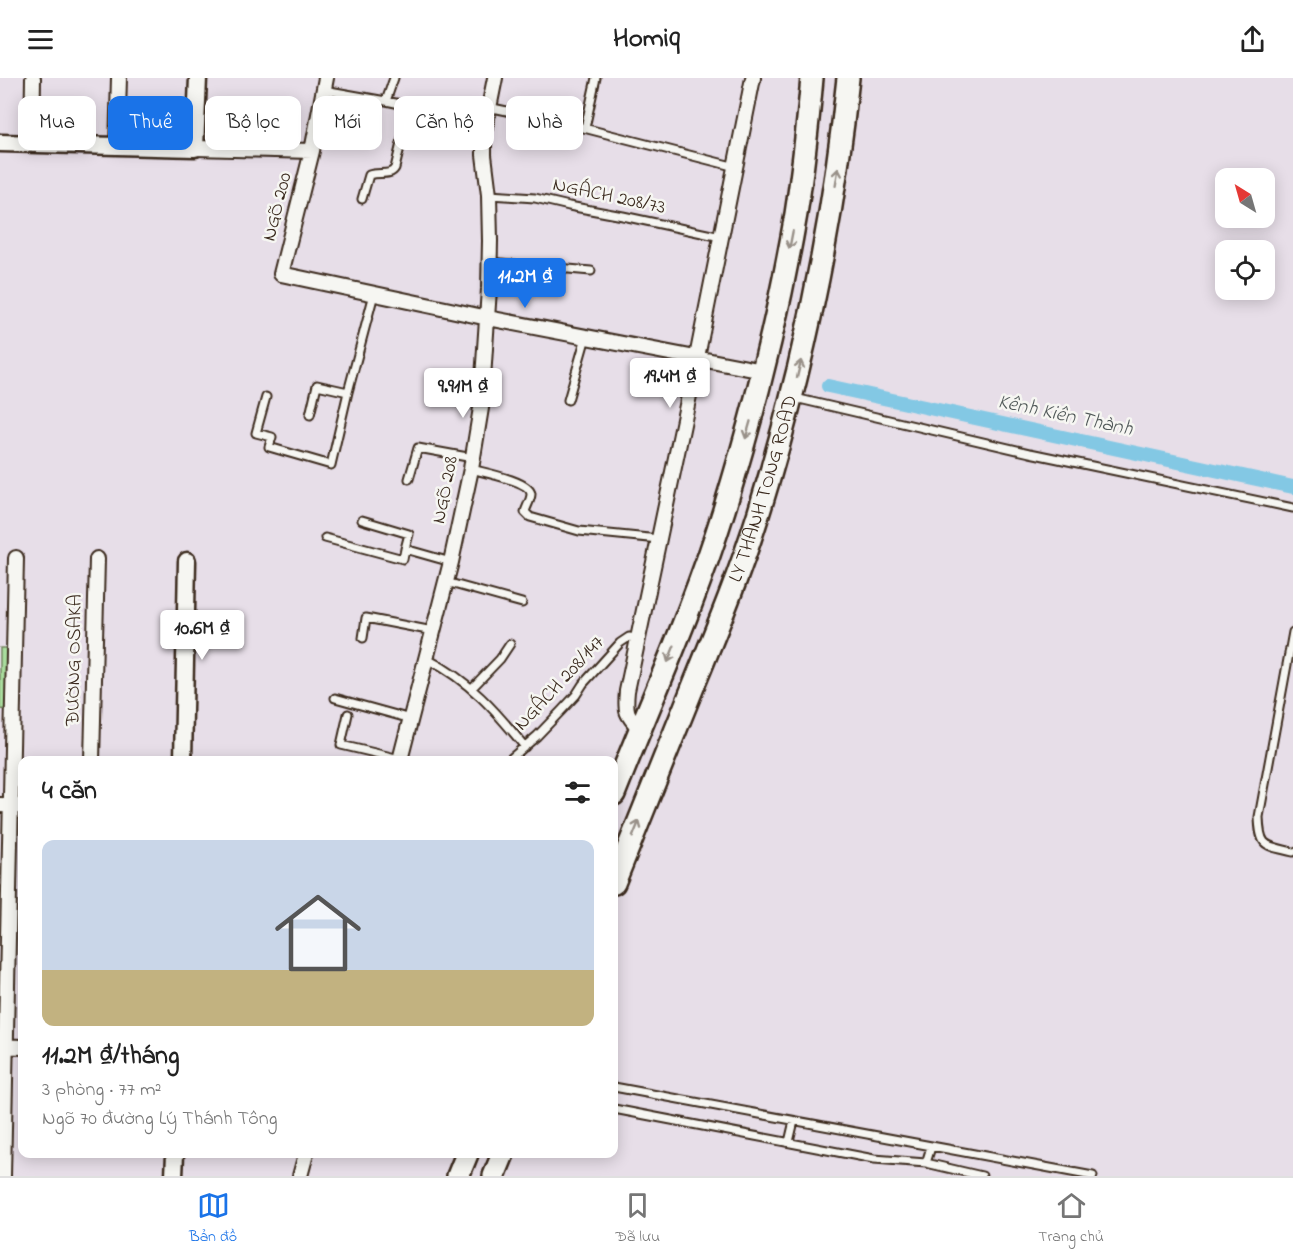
<!DOCTYPE html>
<html lang="vi">
<head>
<meta charset="utf-8">
<style>
	:root { --surface:#fff; --page:#f6f6f6; --text:#222; --muted:#767676; --line:#e0e0e0; --accent:#1a73e8 }
	body { margin:0; font-family:"Indie Flower",sans-serif; background:var(--page); color:var(--text); height:100vh; display:flex; flex-direction:column; font-size:22px; white-space:nowrap }
	* { box-sizing:border-box; margin:0 }
	p { font-size:20px; color:var(--muted) }
	.icon { flex:none; width:33px; height:33px; fill:none; stroke:currentColor; stroke-width:2; stroke-linecap:round; stroke-linejoin:round }
	.map { position:relative; flex:1; overflow:hidden }
	.side { position:absolute; left:18px; top:678px; width:600px; height:402px; display:flex; flex-direction:column; background:var(--surface); border-radius:12px; box-shadow:0 3px 15px #0003 }
	.side>* { flex:none }
	.guide { position:absolute; left:18px; top:18px; width:600px; height:54px; display:flex; gap:12px }
	.needle { width:39px; rotate:323deg }
	.buttons { position:absolute; left:1215px; top:90px; display:grid; gap:12px }
	.buttons a { display:grid; place-items:center; width:60px; height:60px; border-radius:12px; background:var(--surface); box-shadow:0 3px 15px #0003; font-size:30px }
	.price { position:absolute; translate:-50% -51px; padding:0 14px; border-radius:6px; background:#fff; color:#222; font-size:20px; line-height:39px; filter:drop-shadow(0 2px 3px #0008) }
	.price::after { content:''; position:absolute; left:50%; top:36px; width:18px; height:14px; margin-left:-9px; background:inherit; clip-path:polygon(0 0,100% 0,50% 100%) }
	.price.on { background:var(--accent); color:#fff }
	ul { padding:0; list-style:none }
	li { display:grid; align-content:center; gap:12px; height:318px; padding:0 24px }
	li span { display:grid; place-items:center; height:186px; border-radius:12px; color:#555 }
	li>.icon { margin-inline-start:auto }
	span .icon { width:108px; height:108px; fill:#fffc; stroke-width:1 }
	li b { font-size:26px }
	h2 { display:flex; justify-content:space-between; align-items:center; height:72px; padding:0 24px; font-size:26px }
	.pill { padding:0 21px; border-radius:12px; background:var(--surface); box-shadow:0 3px 15px #0003; font-size:21px; line-height:54px }
	.pill.on { background:var(--accent); color:#fff }
	header { display:flex; justify-content:space-between; align-items:center; height:78px; padding:0 24px; background:var(--surface); font-size:27px; font-weight:700 }
	.dock { display:flex; justify-content:space-around; align-items:center; height:84px; border-top:2px solid var(--line); background:var(--surface); font-size:16px; color:var(--muted) }
	.dock a { display:grid; justify-items:center; gap:3px }
	.dock .on { color:var(--accent) }
	.map>svg:first-child { display:block }
	.green { fill:#a9dd9e; stroke:#72845e; stroke-width:1.5 }
	.lines { fill:none; stroke-linecap:round; stroke-linejoin:round }
	.canal { stroke:#83c8e4; stroke-width:14 }
	.service-casing { stroke:#3b2a1e; stroke-width:11 }
	.minor-casing { stroke:#3b2a1e; stroke-width:18 }
	.tertiary-casing { stroke:#3b2a1e; stroke-width:21 }
	.primary-casing { stroke:#3b2a1e; stroke-width:26 }
	.service { stroke:#f6f6f2; stroke-width:7 }
	.minor { stroke:#f6f6f2; stroke-width:14 }
	.tertiary { stroke:#f6f6f2; stroke-width:16 }
	.primary { stroke:#f6f6f2; stroke-width:21 }
	.oneway { stroke:#989088 }
	.labels { text-anchor:middle; dominant-baseline:central; stroke-width:5; stroke-linejoin:round; paint-order:stroke }
	.street-label { font-size:20px; fill:#3b2a1e; stroke:#f6f6f2 }
	.water-label { font-size:21px; font-style:italic; fill:#515959; stroke:#f6f6f2 }
</style>
</head>
<body>
<header><svg class="icon" aria-label="menu" viewBox="0 0 24 24"><path d="M4 6h16M4 12h16M4 18h16"/></svg>Homiq<svg class="icon" aria-label="share" viewBox="0 0 24 24"><path d="M12 15V3M7 8l5-5 5 5M5 13v7h14v-7"/></svg></header>
<div class="map">
<svg width="1293" height="1098" viewBox="0 0 1293 1098">
	<rect width="100%" height="100%" fill="#e7dee8"/>
	<filter id="ink" filterUnits="userSpaceOnUse"><feTurbulence type="fractalNoise" baseFrequency=".0167" numOctaves="2"/><feDisplacementMap in="SourceGraphic" scale="12" xChannelSelector="R" yChannelSelector="G"/><feConvolveMatrix kernelMatrix="1 2 1 2 8 2 1 2 1" color-interpolation-filters="sRGB"/></filter>
	<g filter="url(#ink)">
		<!-- green -->
		<path class="green" d="M 0,570 L 14,570 L 12,632 L 0,631 Z"/>
		<g class="lines">
			<!-- canal -->
			<path class="canal" d="M 828,308 L 1293,409"/>
			<!-- service casing -->
			<g class="service-casing">
				<path id="service" d="M 324,12 L 386,23 L 485,44
					M 386,23 L 394,0
					M 488,29 L 568,46 L 736,89
					M 585,50 L 596,0
					M 489,117 L 535,120 L 569,128 L 623,138 L 721,159
					M 362,121 L 369,97 C 378,93 390,99 395,90 L 410,28
					M 490,184 L 591,193
					M 266,319 L 256,355 L 272,359 L 269,369 L 331,387 L 348,314 L 374,216
					M 795,320 L 1030,375 L 1293,430
					M 568,322 L 586,259
					M 310,337 L 317,307 L 348,314
					M 471,391 C 482,394 530,403 531,416 C 531,422 526,429 525,434 L 530,439 L 579,453 L 659,461
					M 409,401 L 418,370 L 473,380
					M 362,442 L 409,456 L 405,471
					M 325,460 L 403,481 L 405,471 L 451,484
					M 446,504 L 522,525
					M 1293,554 L 1259,739 C 1260,770 1265,767 1293,774
					M 363,560 L 366,540 L 433,553
					M 427,581 C 469,602 496,633 525,669
					M 472,610 L 500,581 L 510,566
					M 335,620 L 411,641
					M 348,636 L 341,667 L 400,681
					M 509,682 L 537,658 L 562,632 L 576,617 L 583,606 L 620,565 L 629,559 L 638,560
					M 614,1009 L 1093,1098
					M 614,1031 L 874,1081 L 926,1085 L 931,1069
					M 789,1064 L 794,1043
					M 926,1085 L 982,1098"/>
			</g>
			<!-- minor casing -->
			<g class="minor-casing">
				<path id="minor" d="M 326,0 L 312,73 L 281,196 L 488,240 L 763,293
					M 32,66 L 33,0
					M 117,68 L 119,0
					M 195,70 L 312,73
					M 640,651 C 626,636 625,634 627,613 L 695,289 L 753,0
					M 92,682 L 97,481
					M 400,682 L 451,484 L 471,391 L 481,330 L 489,211 L 490,163 L 489,117 L 484,77 L 484,55 L 495,0
					M 0,727 L 22,728
					M 0,968 L 22,969
					M 3,1098 L 16,480
					M 300,1098 L 306,1076"/>
			</g>
			<!-- tertiary casing -->
			<g class="tertiary-casing">
				<path id="tertiary" d="M 0,65 L 195,70 L 198,0
					M 183,682 L 187,483
					M 174,1098 L 175,1076"/>
			</g>
			<!-- primary casing -->
			<g class="primary-casing">
				<g id="primary">
					<path d="M 614,716 C 651,622 694,529 724,432 C 754,335 779,236 796,136 C 803,91 808,45 812,0"/>
					<path id="s1" d="M 614,805 C 641,738 668,671 695,604 C 718,548 741,492 759,434 C 803,291 833,149 848,0"/>
					<path d="M 458,1098 L 467,1076"/>
					<path d="M 494,1098 L 503,1076"/>
				</g>
			</g>
			<!-- service -->
			<use href="#service" class="service"/>
			<!-- minor -->
			<use href="#minor" class="minor"/>
			<!-- tertiary -->
			<use href="#tertiary" class="tertiary"/>
			<!-- primary -->
			<use href="#primary" class="primary"/>
		</g>
		<!-- one-way arrows -->
		<defs><path id="oneway-shaft" d="M-6 0H5M1.5-3L5.5 0L1.5 3" fill="none" stroke-width="1.6" stroke-linecap="round" stroke-linejoin="round" transform="scale(1.5)"/></defs>
		<g class="oneway">
			<use href="#oneway-shaft" transform="translate(837 99) rotate(-81)"/>
			<use href="#oneway-shaft" transform="translate(791 162) rotate(101)"/>
			<use href="#oneway-shaft" transform="translate(799 291) rotate(-77)"/>
			<use href="#oneway-shaft" transform="translate(748 352) rotate(106)"/>
			<use href="#oneway-shaft" transform="translate(671 576) rotate(112)"/>
			<use href="#oneway-shaft" transform="translate(636 751) rotate(-68)"/>
		</g>
	</g>
	<g class="labels">
		<!-- street labels -->
		<g class="street-label">
			<text transform="translate(609 119) rotate(12)">NGÁCH 208/73</text>
			<text transform="translate(278 129) rotate(-76)">NGÕ 200</text>
			<text stroke="none"><textPath href="#s1" startOffset="422">LY THANH TONG ROAD</textPath></text>
			<text transform="translate(446 412) rotate(-79)">NGÕ 208</text>
			<text transform="translate(75 582) rotate(-89)">ĐƯỜNG OSAKA</text>
			<text transform="translate(560 606) rotate(-47)">NGÁCH 208/147</text>
		</g>
		<!-- water labels -->
		<g class="water-label">
			<text transform="translate(1065 338) rotate(12)">Kênh Kiên Thành</text>
		</g>
	</g>
</svg>
<div class="buttons">
<a><svg class="needle" viewBox="-14 -14 28 28"><path d="M0-13l5 13h-10z" fill="#e53935"/><path d="M0 13l5-13h-10z" fill="#767676"/></svg></a>
<a><svg class="icon" aria-label="locate" viewBox="0 0 24 24"><circle cx="12" cy="12" r="6"/><path d="M12 2v4M12 18v4M2 12h4M18 12h4"/></svg></a>
</div>
<b class="price on" style="left:525px;top:231px">11.2M ₫</b>
<b class="price" style="left:670px;top:331px">19.4M ₫</b>
<b class="price" style="left:463px;top:341px">9.91M ₫</b>
<b class="price" style="left:202px;top:583px">10.6M ₫</b>
<div class="guide">
<a class="pill">Mua</a>
<a class="pill on">Thuê</a>
<a class="pill">Bộ lọc</a>
<a class="pill">Mới</a>
<a class="pill">Căn hộ</a>
<a class="pill">Nhà</a>
</div>
<section class="side">
<h2>4 căn<svg class="icon" aria-label="filters" viewBox="0 0 24 24"><path d="M4 7h16M4 17h16"/><circle cx="9" cy="7" r="2"/><circle cx="15" cy="17" r="2"/></svg></h2>
<ul>
<li><span style="background:linear-gradient(#c9d6e8 70%,#c2b280 0)"><svg class="icon" aria-label="home" viewBox="0 0 24 24"><path d="M3 11l9-7 9 7M6 9v11h12V9"/></svg></span><div><b>11.2M ₫/tháng</b><p>3 phòng · 77 m²</p><p>Ngõ 70 đường Lý Thánh Tông</p></div></li>
</ul>
</section>
</div>
<nav class="dock">
<a class="on"><svg class="icon" aria-label="map" viewBox="0 0 24 24"><path d="M3 6l6-2 6 2 6-2v14l-6 2-6-2-6 2zM9 4v14M15 6v14"/></svg>Bản đồ</a>
<a><svg class="icon" aria-label="saved" viewBox="0 0 24 24"><path d="M7 4h10v16l-5-4-5 4z"/></svg>Đã lưu</a>
<a><svg class="icon" aria-label="home" viewBox="0 0 24 24"><path d="M3 11l9-7 9 7M6 9v11h12V9"/></svg>Trang chủ</a>
</nav>
</body>
</html>
